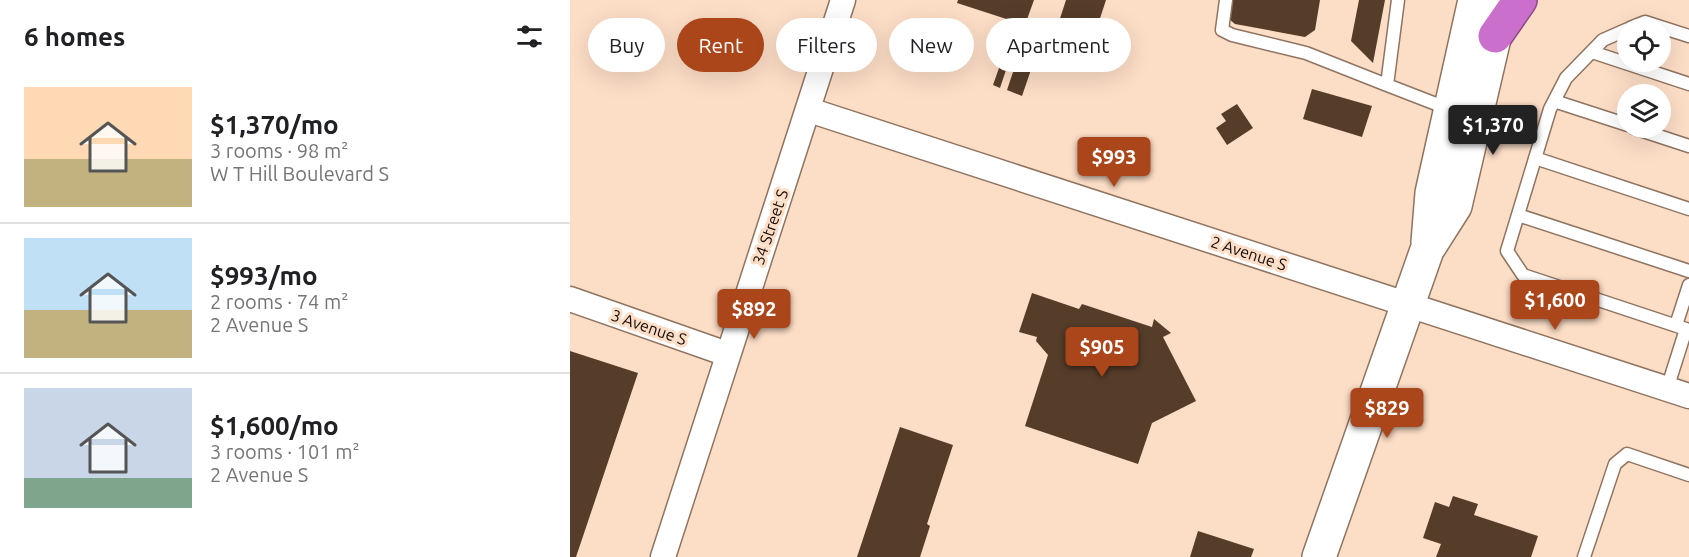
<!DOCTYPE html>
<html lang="en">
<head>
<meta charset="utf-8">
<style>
	:root { --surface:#fff; --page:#f6f6f6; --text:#202124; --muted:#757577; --line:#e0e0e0; --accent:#ab461b }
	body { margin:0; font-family:Ubuntu,sans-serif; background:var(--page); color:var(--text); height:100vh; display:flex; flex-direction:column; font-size:22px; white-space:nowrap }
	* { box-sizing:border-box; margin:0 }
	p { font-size:20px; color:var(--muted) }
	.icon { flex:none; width:33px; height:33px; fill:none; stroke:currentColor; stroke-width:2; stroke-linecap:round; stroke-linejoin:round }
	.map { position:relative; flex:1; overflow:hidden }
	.sheet { display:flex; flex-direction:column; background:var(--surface); width:570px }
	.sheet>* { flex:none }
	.top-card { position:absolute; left:18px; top:18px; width:570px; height:54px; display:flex; gap:12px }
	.fabs { position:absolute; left:1047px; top:18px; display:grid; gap:12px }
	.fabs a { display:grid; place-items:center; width:54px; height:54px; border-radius:50%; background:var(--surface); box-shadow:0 6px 24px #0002; font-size:30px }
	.price { position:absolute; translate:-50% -51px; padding:0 14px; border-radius:6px; background:var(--accent); color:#fff; font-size:20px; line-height:39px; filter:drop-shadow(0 2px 3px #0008) }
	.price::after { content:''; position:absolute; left:50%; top:36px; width:18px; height:14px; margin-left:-9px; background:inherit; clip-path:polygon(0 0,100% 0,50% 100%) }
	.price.selected { background:#222; color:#fff }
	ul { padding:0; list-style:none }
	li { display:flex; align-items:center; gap:18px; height:150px; padding:0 24px }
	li+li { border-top:2px solid var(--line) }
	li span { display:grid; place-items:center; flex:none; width:168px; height:120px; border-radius:0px; color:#555 }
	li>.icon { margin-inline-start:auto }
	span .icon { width:72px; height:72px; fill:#fffc; stroke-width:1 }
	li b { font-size:26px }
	h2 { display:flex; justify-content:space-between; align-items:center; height:72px; padding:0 24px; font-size:26px }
	.pill { padding:0 21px; border-radius:27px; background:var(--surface); box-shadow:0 6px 24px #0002; font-size:21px; line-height:54px }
	.pill.selected { background:var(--accent); color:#fff }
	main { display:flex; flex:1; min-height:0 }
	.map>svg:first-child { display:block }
	.building { fill:#563d2a }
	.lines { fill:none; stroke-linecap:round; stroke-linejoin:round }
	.lane-casing { stroke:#8f7460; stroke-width:15 }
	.street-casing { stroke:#8f7460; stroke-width:27 }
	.secondary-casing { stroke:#8f7460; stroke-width:36 }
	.highway-casing { stroke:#8a4b86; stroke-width:36 }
	.lane { stroke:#fff; stroke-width:12 }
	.street { stroke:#fff; stroke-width:24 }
	.secondary { stroke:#fff; stroke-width:33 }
	.highway { stroke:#ca6fcc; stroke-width:33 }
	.labels { text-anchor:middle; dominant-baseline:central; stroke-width:6; stroke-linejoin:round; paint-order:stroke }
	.street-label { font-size:16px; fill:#130903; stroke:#fcddc6 }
</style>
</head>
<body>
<main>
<section class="sheet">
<h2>6 homes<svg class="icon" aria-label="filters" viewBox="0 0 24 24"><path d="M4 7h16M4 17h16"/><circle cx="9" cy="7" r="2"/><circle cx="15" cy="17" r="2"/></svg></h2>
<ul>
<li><span style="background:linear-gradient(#ffd9b3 60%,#c2b280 0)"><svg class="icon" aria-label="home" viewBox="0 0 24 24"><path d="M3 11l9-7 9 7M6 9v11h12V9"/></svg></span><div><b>$1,370/mo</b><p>3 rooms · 98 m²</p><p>W T Hill Boulevard S</p></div></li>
<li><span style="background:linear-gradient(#bfe0f5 60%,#c2b280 0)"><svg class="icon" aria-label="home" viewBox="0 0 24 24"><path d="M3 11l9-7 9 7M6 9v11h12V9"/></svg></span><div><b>$993/mo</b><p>2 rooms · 74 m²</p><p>2 Avenue S</p></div></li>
<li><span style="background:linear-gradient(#c9d6e8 75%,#7fa58c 0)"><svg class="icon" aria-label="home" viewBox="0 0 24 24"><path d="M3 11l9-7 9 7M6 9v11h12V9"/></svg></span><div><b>$1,600/mo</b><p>3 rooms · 101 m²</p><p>2 Avenue S</p></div></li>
</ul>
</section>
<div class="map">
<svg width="1119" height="557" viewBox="0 0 1119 557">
	<rect width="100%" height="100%" fill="#fcddc6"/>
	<!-- building -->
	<path class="building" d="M 388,0 L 464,0 L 455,25 L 387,3 Z
		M 496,0 L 536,0 L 519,52 L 483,40 Z
		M 661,0 L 750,0 L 745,30 L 735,37 L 665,24 L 659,19 Z
		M 789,0 L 815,0 L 803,63 L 781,41 Z
		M 435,51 L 464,61 L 452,96 L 437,90 L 443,72 L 436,70 L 430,88 L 423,85 Z
		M 742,89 L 802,106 L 792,137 L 733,119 Z
		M 667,104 L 683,128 L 657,145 L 646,128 L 656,121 L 651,114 Z
		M 462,293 L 509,309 L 512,304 L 582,327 L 584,319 L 601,333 L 593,337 L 626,401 L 582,423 L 568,464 L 455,426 L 478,355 L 466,341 L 467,337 L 449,332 Z
		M 0,351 L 68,373 L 6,557 L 0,557 Z
		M 330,427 L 383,445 L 357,524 L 360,526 L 350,557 L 287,557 Z
		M 883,496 L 908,504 L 904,515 L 968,536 L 961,557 L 866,557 L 871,544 L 853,538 L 865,502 L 879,507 Z
		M 628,531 L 684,549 L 681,557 L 620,557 Z"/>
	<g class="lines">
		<!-- lane casing -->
		<g class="lane-casing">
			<path id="lane" d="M 656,0 L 652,30 L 662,35 L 736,53 L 817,85 L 828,0
				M 1060,28 L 1075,22 L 1119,36
				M 1058,29 L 1033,40 L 996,78 L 980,109 L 937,251 L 953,275 L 1116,329 L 1097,389
				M 1022,52 L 1119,84
				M 817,85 L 879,109
				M 984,101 L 1058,125
				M 1064,128 L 1119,146
				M 965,158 L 1119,209
				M 948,215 L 1119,271
				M 1106,325 L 1119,285
				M 1014,557 L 1045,464 L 1057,454 L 1119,475"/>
		</g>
		<!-- street casing -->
		<g class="street-casing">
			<path id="street" d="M 239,110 L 1119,396
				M 0,299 L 157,354
				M 93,557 L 273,0"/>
		</g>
		<!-- secondary casing -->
		<g class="secondary-casing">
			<path id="secondary" d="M 858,242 L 862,193 L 905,0
				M 749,557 L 857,250 L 885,206 L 931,8"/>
		</g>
		<!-- highway casing -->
		<g class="highway-casing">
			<path id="highway" d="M 925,36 L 950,0"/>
		</g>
		<!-- lane -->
		<use href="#lane" class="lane"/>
		<!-- street -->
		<use href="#street" class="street"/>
		<!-- secondary -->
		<use href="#secondary" class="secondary"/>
		<!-- highway -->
		<use href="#highway" class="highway"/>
	</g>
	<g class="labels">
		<!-- street labels -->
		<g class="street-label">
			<text transform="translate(200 227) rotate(-71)">34 Street S</text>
			<text transform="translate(679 253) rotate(18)">2 Avenue S</text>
			<text transform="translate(79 327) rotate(19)">3 Avenue S</text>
		</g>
	</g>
</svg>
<div class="fabs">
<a><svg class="icon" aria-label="locate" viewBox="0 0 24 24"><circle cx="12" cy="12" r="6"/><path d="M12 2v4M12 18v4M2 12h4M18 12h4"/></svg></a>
<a><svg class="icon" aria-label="layers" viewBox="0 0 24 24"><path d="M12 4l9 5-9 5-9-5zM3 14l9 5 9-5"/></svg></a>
</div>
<b class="price selected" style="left:923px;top:156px">$1,370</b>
<b class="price" style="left:544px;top:188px">$993</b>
<b class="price" style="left:985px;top:331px">$1,600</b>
<b class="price" style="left:184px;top:340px">$892</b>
<b class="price" style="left:532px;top:378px">$905</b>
<b class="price" style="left:817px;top:439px">$829</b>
<div class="top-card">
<a class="pill">Buy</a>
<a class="pill selected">Rent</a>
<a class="pill">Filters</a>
<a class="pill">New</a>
<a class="pill">Apartment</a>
</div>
</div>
</main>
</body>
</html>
